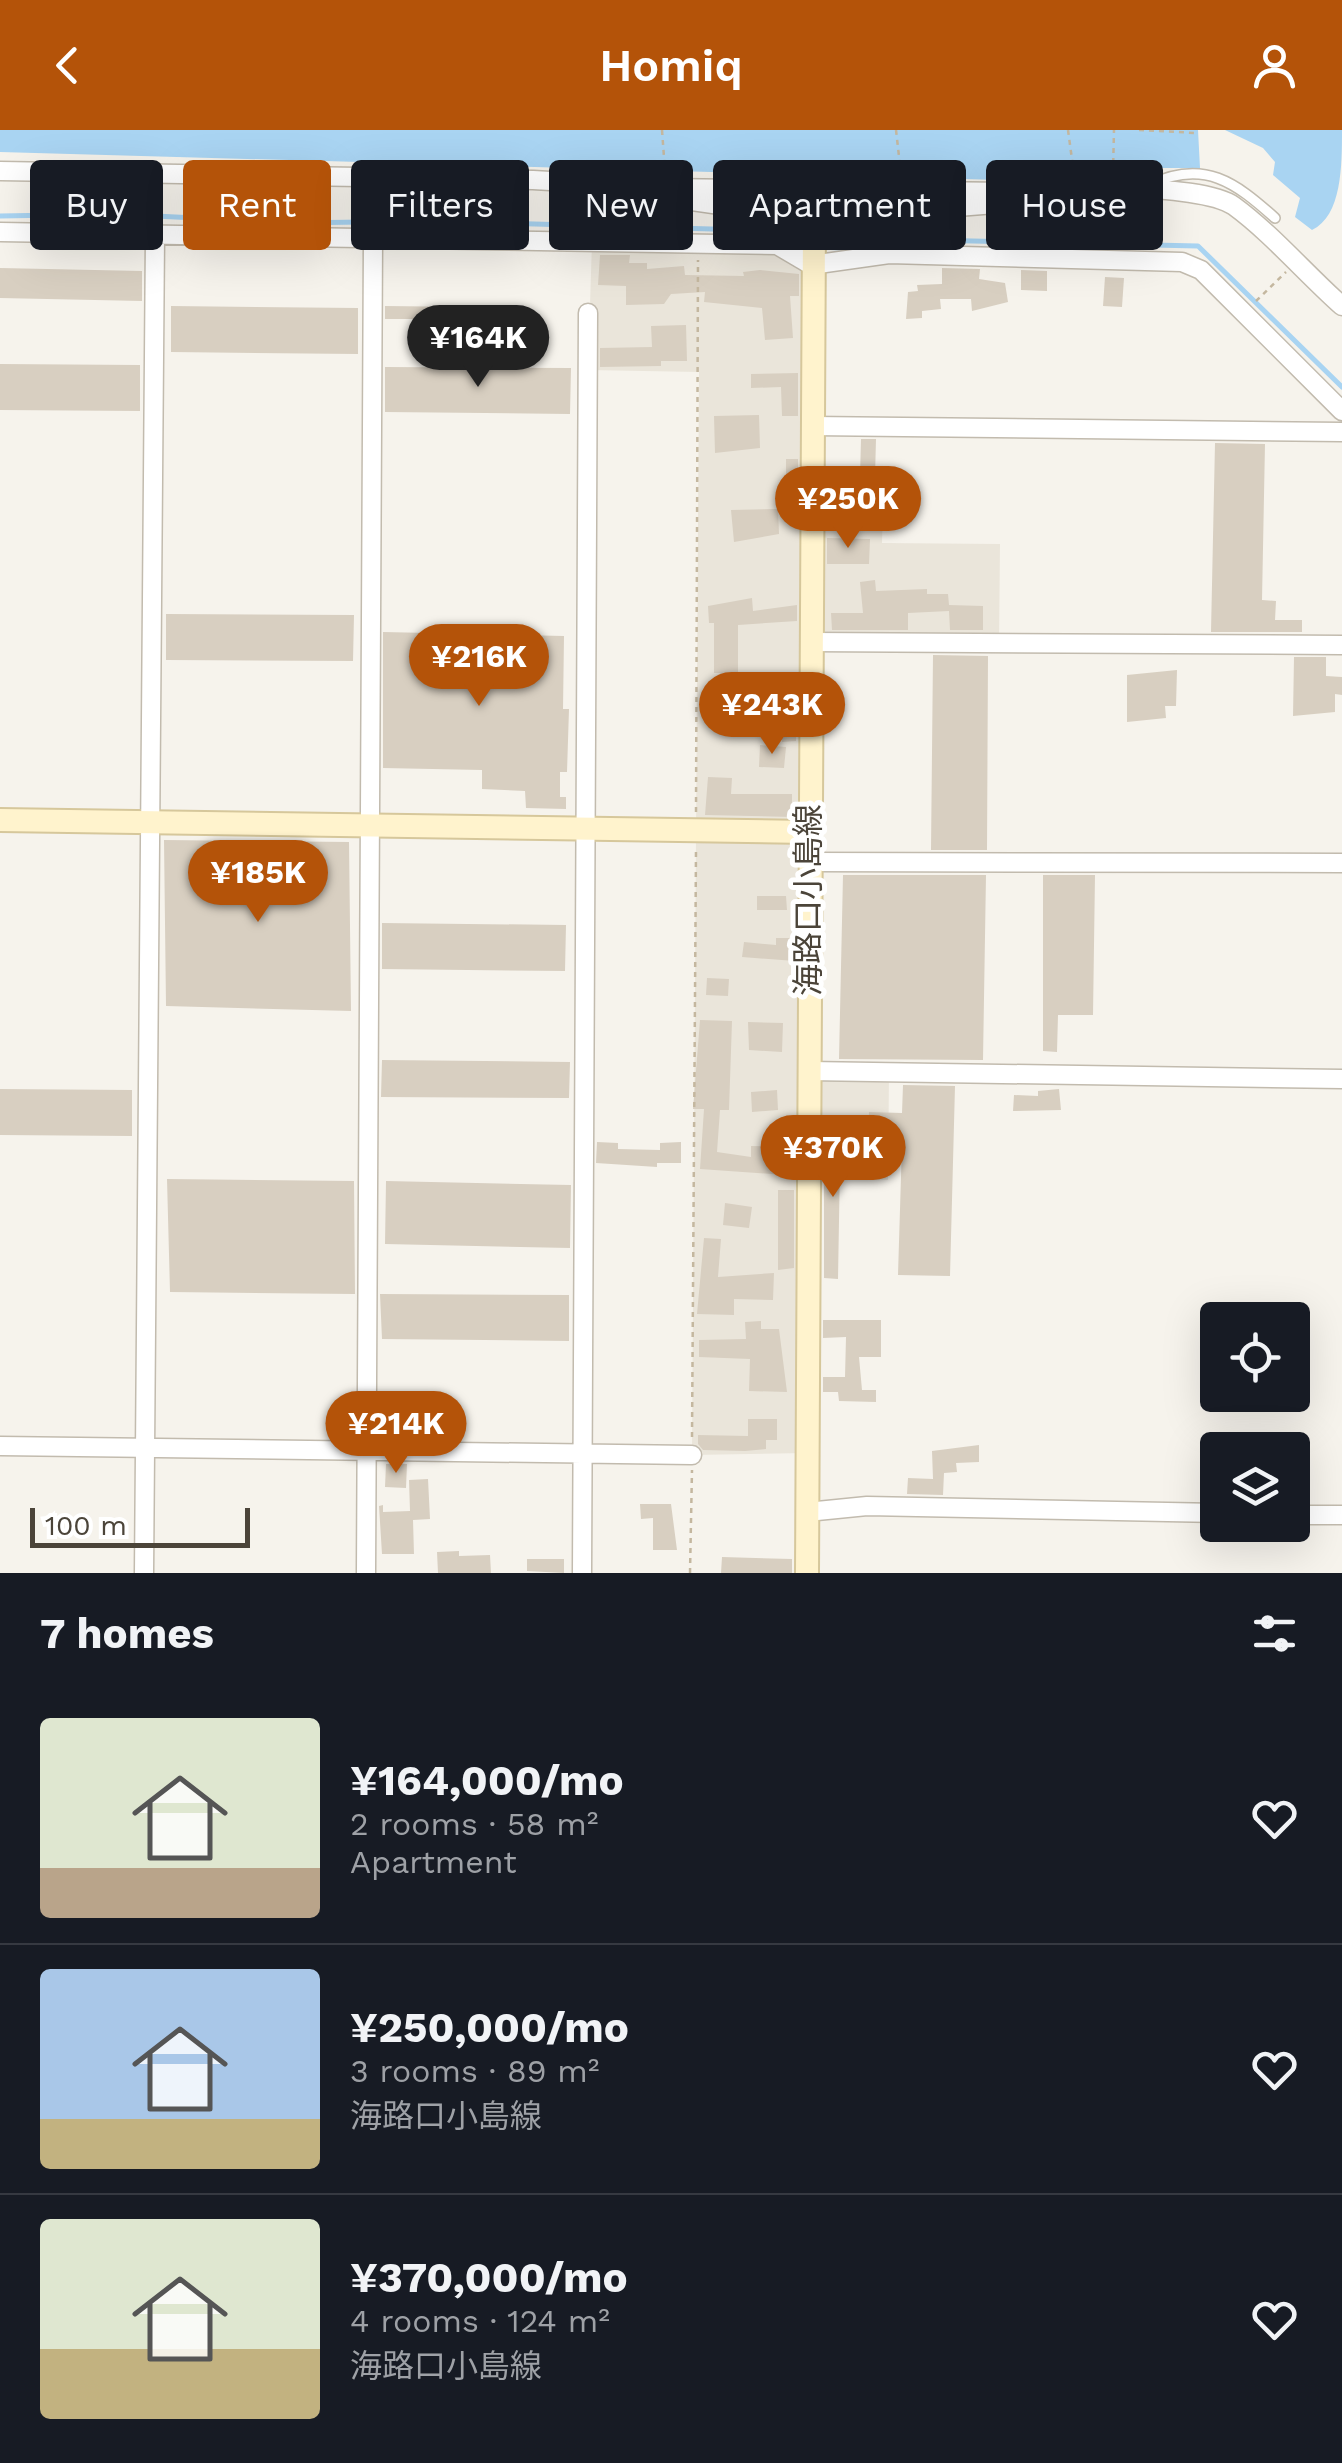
<!DOCTYPE html>
<html lang="en">
<head>
<meta charset="utf-8">
<style>
	:root { --surface:#171b24; --page:#242831; --text:#f1f3f6; --muted:#9ea1a6; --line:#363941; --accent:#b45309 }
	body { margin:0; font-family:"Work Sans","Noto Sans JP",sans-serif; background:var(--page); color:var(--text); height:100vh; display:flex; flex-direction:column; font-size:38px; white-space:nowrap }
	* { box-sizing:border-box; margin:0 }
	p { font-size:32px; color:var(--muted) }
	.icon { flex:none; width:55px; height:55px; fill:none; stroke:currentColor; stroke-width:2; stroke-linecap:round; stroke-linejoin:round }
	.map { position:relative; height:1443px; overflow:hidden }
	.panel { display:flex; flex-direction:column; background:var(--surface); flex:1 }
	.panel>* { flex:none }
	.guide { position:absolute; left:30px; top:30px; width:1282px; height:90px; display:flex; gap:20px }
	.tools { position:absolute; left:1200px; top:1172px; display:grid; gap:20px }
	.tools a { display:grid; place-items:center; width:110px; height:110px; border-radius:10px; background:var(--surface); box-shadow:0 10px 40px #0002; font-size:50px }
	.scale { position:absolute; left:30px; bottom:25px; width:220px; box-sizing:border-box; padding-left:10px; border:5px solid #4b4439; border-top:0; font-size:28px; line-height:35px; white-space:nowrap; color:#4b4439; -webkit-text-stroke:8px #fff; paint-order:stroke }
	.price { position:absolute; translate:-50% -85px; padding:0 22px; border-radius:35px; background:var(--accent); color:#fff; font-size:32px; line-height:65px; filter:drop-shadow(0 2px 5px #0008) }
	.price::after { content:''; position:absolute; left:50%; top:60px; width:30px; height:22px; margin-left:-15px; background:inherit; clip-path:polygon(0 0,100% 0,50% 100%) }
	.price.current { background:#222; color:#fff }
	ul { padding:0; list-style:none }
	li { display:flex; align-items:center; gap:30px; height:250px; padding:0 40px }
	li+li { border-top:2px solid var(--line) }
	li span { display:grid; place-items:center; flex:none; width:280px; height:200px; border-radius:10px; color:#555 }
	li>.icon { margin-inline-start:auto }
	span .icon { width:120px; height:120px; fill:#fffc; stroke-width:1 }
	li b { font-size:42px }
	h2 { display:flex; justify-content:space-between; align-items:center; height:120px; padding:0 40px; font-size:42px }
	.tag { padding:0 35px; border-radius:10px; background:var(--surface); box-shadow:0 10px 40px #0002; font-size:35px; line-height:90px }
	.tag.current { background:var(--accent); color:#fff }
	header { display:flex; justify-content:space-between; align-items:center; height:130px; padding:0 40px; background:var(--accent); color:#fff; font-size:45px; font-weight:600 }
	.map>svg:first-child { display:block }
	.residential { fill:#eae5da }
	.water { fill:#a9d4f2 }
	.lines { fill:none; stroke-linecap:round; stroke-linejoin:round }
	.stream { stroke:#a9d4f2; stroke-width:5 }
	.building { fill:#d8cfc1 }
	.lane-casing { stroke:#c2bbae; stroke-width:12 }
	.street-casing { stroke:#c2bbae; stroke-width:21 }
	.secondary-casing { stroke:#d6c79b; stroke-width:26 }
	.path { stroke:#c4b79f; stroke-width:2.5; stroke-dasharray:5 5; stroke-linecap:butt }
	.lane { stroke:#fff; stroke-width:9 }
	.street { stroke:#fff; stroke-width:18 }
	.secondary { stroke:#fff3cd; stroke-width:22 }
	.labels { text-anchor:middle; dominant-baseline:central; stroke-width:10; stroke-linejoin:round; paint-order:stroke }
	.street-label { font-size:32px; fill:#4b4439; stroke:#fff }
</style>
</head>
<body>
<header><svg class="icon" aria-label="back" viewBox="0 0 24 24"><path d="M15 5l-7 7 7 7"/></svg>Homiq<svg class="icon" aria-label="person" viewBox="0 0 24 24"><circle cx="12" cy="8" r="4"/><path d="M4 21q1-7 8-7t8 7"/></svg></header>
<div class="map">
<svg width="1342" height="1443" viewBox="0 0 1342 1443">
	<rect width="100%" height="100%" fill="#f6f3ec"/>
	<!-- residential -->
	<path class="residential" d="M 592,111 L 777,115 L 811,135 L 812,370 L 883,376 L 882,413 L 1000,414 L 999,513 L 811,512 L 809,941 L 889,942 L 888,1050 L 808,1047 L 807,1323 L 692,1325 L 699,242 L 588,240 Z"/>
	<!-- water -->
	<path class="water" d="M 0,0 L 1198,0 L 1200,38 L 1013,38 L 999,50 L 0,22 Z
		M 1225,0 L 1342,0 C 1342,35 1342,86 1312,100 L 1295,87 L 1300,68 L 1273,45 L 1275,32 L 1263,18 Z"/>
	<g class="lines">
		<!-- stream -->
		<path class="stream" d="M 0,86 L 115,84 L 296,93 L 427,91 L 784,101 L 809,116
			M 820,117 L 861,119 L 883,109 L 1198,116 L 1342,257"/>
	</g>
	<!-- building -->
	<path class="building" d="M 600,125 L 630,125 L 629,133 L 647,133 L 647,139 L 684,136 L 685,145 L 744,146 L 743,142 L 760,140 L 799,144 L 799,166 L 790,166 L 793,208 L 765,210 L 762,178 L 704,172 L 705,162 L 671,164 L 664,174 L 626,175 L 626,156 L 598,155 Z
		M 0,138 L 142,141 L 142,171 L 0,168 Z
		M 942,138 L 980,139 L 979,149 L 1005,153 L 1008,172 L 972,181 L 971,169 L 940,169 L 941,179 L 922,181 L 922,188 L 906,189 L 908,162 L 918,161 L 917,155 L 942,154 Z
		M 1021,140 L 1047,141 L 1047,161 L 1021,160 Z
		M 1105,147 L 1124,148 L 1122,177 L 1103,176 Z
		M 171,176 L 358,178 L 358,224 L 171,222 Z
		M 385,176 L 472,177 L 472,189 L 385,189 Z
		M 686,195 L 687,231 L 661,231 L 661,236 L 600,237 L 600,218 L 652,217 L 651,196 Z
		M 0,234 L 140,235 L 140,281 L 0,280 Z
		M 385,237 L 571,238 L 570,284 L 385,282 Z
		M 798,243 L 798,286 L 782,286 L 781,257 L 751,258 L 751,244 Z
		M 759,285 L 760,318 L 715,323 L 714,286 Z
		M 861,309 L 876,309 L 875,347 L 860,347 Z
		M 1215,313 L 1265,314 L 1262,470 L 1276,471 L 1275,490 L 1302,490 L 1302,502 L 1211,502 Z
		M 786,329 L 798,329 L 798,358 L 786,358 Z
		M 778,379 L 779,404 L 734,412 L 731,380 Z
		M 827,408 L 870,409 L 869,434 L 827,434 Z
		M 875,450 L 876,461 L 927,459 L 927,464 L 948,464 L 949,475 L 983,476 L 983,500 L 950,500 L 949,481 L 908,483 L 908,500 L 832,500 L 831,483 L 863,483 L 860,452 Z
		M 752,468 L 753,481 L 797,475 L 797,491 L 738,495 L 738,552 L 761,552 L 761,542 L 788,542 L 788,571 L 751,571 L 751,576 L 737,576 L 732,602 L 720,600 L 724,576 L 721,576 L 720,543 L 714,543 L 714,493 L 709,493 L 708,476 Z
		M 166,484 L 354,485 L 353,531 L 166,530 Z
		M 383,502 L 564,506 L 563,579 L 569,579 L 567,642 L 560,642 L 560,667 L 566,667 L 566,679 L 526,678 L 525,661 L 482,659 L 482,640 L 383,638 Z
		M 933,525 L 988,526 L 987,720 L 931,720 Z
		M 1294,527 L 1326,527 L 1326,546 L 1342,547 L 1342,565 L 1335,564 L 1335,582 L 1293,586 Z
		M 1177,540 L 1176,576 L 1165,576 L 1166,588 L 1127,592 L 1127,545 Z
		M 782,579 L 796,579 L 796,611 L 782,612 Z
		M 760,615 L 786,617 L 784,638 L 759,637 Z
		M 708,647 L 732,648 L 731,664 L 792,664 L 792,687 L 705,685 Z
		M 164,710 L 349,712 L 351,881 L 166,876 Z
		M 843,745 L 986,745 L 983,930 L 839,929 Z
		M 1043,745 L 1095,745 L 1093,885 L 1058,885 L 1057,922 L 1043,921 Z
		M 757,766 L 786,766 L 787,780 L 757,780 Z
		M 382,793 L 566,795 L 565,841 L 382,839 Z
		M 776,808 L 795,808 L 795,831 L 742,827 L 744,812 L 776,815 Z
		M 707,848 L 729,849 L 728,866 L 706,865 Z
		M 700,890 L 732,891 L 729,980 L 720,980 L 717,1022 L 751,1027 L 751,1016 L 788,1017 L 786,1045 L 700,1039 L 704,979 L 693,979 Z
		M 748,892 L 783,893 L 782,922 L 749,920 Z
		M 382,930 L 570,932 L 569,968 L 381,967 Z
		M 903,955 L 955,956 L 950,1146 L 898,1145 L 902,1014 L 868,1013 L 869,982 L 902,983 Z
		M 0,959 L 132,960 L 132,1006 L 0,1005 Z
		M 1059,959 L 1061,980 L 1013,981 L 1014,965 L 1038,966 L 1038,961 Z
		M 777,960 L 778,980 L 752,982 L 751,962 Z
		M 781,987 L 794,987 L 794,1014 L 781,1014 Z
		M 824,987 L 828,987 L 828,1012 L 851,1012 L 851,1033 L 840,1033 L 838,1149 L 824,1148 Z
		M 597,1012 L 618,1013 L 618,1019 L 660,1020 L 660,1013 L 681,1012 L 681,1033 L 657,1033 L 657,1037 L 596,1033 Z
		M 167,1049 L 354,1051 L 355,1164 L 170,1162 Z
		M 386,1051 L 571,1055 L 570,1118 L 385,1114 Z
		M 778,1060 L 794,1060 L 794,1138 L 778,1140 Z
		M 725,1073 L 752,1077 L 749,1098 L 723,1095 Z
		M 704,1108 L 721,1109 L 718,1147 L 774,1143 L 773,1170 L 734,1169 L 734,1185 L 697,1184 Z
		M 380,1164 L 569,1165 L 569,1211 L 382,1209 Z
		M 823,1190 L 881,1190 L 881,1227 L 859,1227 L 862,1260 L 876,1260 L 876,1272 L 839,1271 L 838,1262 L 823,1262 L 823,1247 L 845,1247 L 846,1207 L 823,1208 Z
		M 761,1191 L 761,1199 L 779,1199 L 787,1262 L 749,1261 L 750,1229 L 699,1227 L 699,1210 L 746,1209 L 745,1192 Z
		M 748,1289 L 777,1289 L 777,1310 L 766,1310 L 766,1319 L 745,1321 L 703,1320 L 698,1314 L 698,1305 L 748,1306 Z
		M 979,1315 L 979,1332 L 956,1333 L 957,1342 L 944,1343 L 943,1365 L 907,1364 L 908,1348 L 933,1349 L 932,1321 Z
		M 386,1334 L 407,1334 L 406,1358 L 385,1357 Z
		M 428,1349 L 430,1389 L 413,1390 L 414,1424 L 382,1424 L 379,1376 L 383,1375 L 383,1382 L 410,1381 L 409,1350 Z
		M 640,1374 L 671,1374 L 677,1420 L 653,1420 L 653,1388 L 641,1389 Z
		M 459,1421 L 459,1426 L 490,1425 L 491,1443 L 438,1443 L 437,1422 Z
		M 722,1427 L 792,1429 L 792,1443 L 721,1443 Z
		M 527,1429 L 564,1429 L 564,1443 L 527,1441 Z"/>
	<g class="lines">
		<!-- lane casing -->
		<g class="lane-casing">
			<path id="lane" d="M 1149,55 C 1204,28 1236,53 1275,88"/>
		</g>
		<!-- street casing -->
		<g class="street-casing">
			<path id="street" d="M 0,41 L 533,50 L 654,57 L 671,68 L 797,86 L 814,97 L 831,87 L 1008,73 C 1044,54 1200,52 1234,76 C 1271,103 1307,145 1342,176
				M 663,58 L 1012,62
				M 0,102 L 777,115 L 811,135 L 889,124 L 1182,132 L 1201,140 L 1342,281
				M 812,296 L 1342,302
				M 811,512 L 1342,515
				M 808,732 L 1342,733
				M 809,941 L 1342,949
				M 0,1316 L 692,1325
				M 807,1382 L 867,1376 L 1218,1383
				M 1292,1385 L 1342,1385
				M 144,1443 L 155,105
				M 366,1443 L 373,108
				M 582,1443 L 588,183"/>
		</g>
		<!-- secondary casing -->
		<g class="secondary-casing">
			<path id="secondary" d="M 0,690 L 808,702
				M 807,1443 L 814,97"/>
		</g>
		<!-- path -->
		<path class="path" d="M 662,0 L 665,41
			M 896,0 L 901,44
			M 1068,0 L 1074,44
			M 1139,0 L 1196,3
			M 1113,43 L 1114,0
			M 650,74 L 653,96
			M 1256,171 L 1286,142
			M 696,682 L 698,130
			M 692,1307 L 696,720
			M 690,1443 L 692,1340"/>
		<!-- lane -->
		<use href="#lane" class="lane"/>
		<!-- street -->
		<use href="#street" class="street"/>
		<!-- secondary -->
		<use href="#secondary" class="secondary"/>
	</g>
	<g class="labels">
		<!-- street labels -->
		<g class="street-label">
			<text transform="translate(808 770) rotate(-90)">海路口小島線</text>
		</g>
	</g>
</svg>
<div class="tools">
<a><svg class="icon" aria-label="locate" viewBox="0 0 24 24"><circle cx="12" cy="12" r="6"/><path d="M12 2v4M12 18v4M2 12h4M18 12h4"/></svg></a>
<a><svg class="icon" aria-label="layers" viewBox="0 0 24 24"><path d="M12 4l9 5-9 5-9-5zM3 14l9 5 9-5"/></svg></a>
</div>
<div class="scale">100 m</div>
<b class="price current" style="left:478px;top:260px">¥164K</b>
<b class="price" style="left:848px;top:421px">¥250K</b>
<b class="price" style="left:479px;top:579px">¥216K</b>
<b class="price" style="left:772px;top:627px">¥243K</b>
<b class="price" style="left:258px;top:795px">¥185K</b>
<b class="price" style="left:833px;top:1070px">¥370K</b>
<b class="price" style="left:396px;top:1346px">¥214K</b>
<div class="guide">
<a class="tag">Buy</a>
<a class="tag current">Rent</a>
<a class="tag">Filters</a>
<a class="tag">New</a>
<a class="tag">Apartment</a>
<a class="tag">House</a>
</div>
</div>
<section class="panel">
<h2>7 homes<svg class="icon" aria-label="filters" viewBox="0 0 24 24"><path d="M4 7h16M4 17h16"/><circle cx="9" cy="7" r="2"/><circle cx="15" cy="17" r="2"/></svg></h2>
<ul>
<li><span style="background:linear-gradient(#dfe7d0 75%,#b9a48a 0)"><svg class="icon" aria-label="home" viewBox="0 0 24 24"><path d="M3 11l9-7 9 7M6 9v11h12V9"/></svg></span><div><b>¥164,000/mo</b><p>2 rooms · 58 m²</p><p>Apartment</p></div><svg class="icon" aria-label="heart" viewBox="0 0 24 24"><path d="M12 20l-8-8c-3-5 5-10 8-4 3-6 11-1 8 4z"/></svg></li>
<li><span style="background:linear-gradient(#a9c7e8 75%,#c2b280 0)"><svg class="icon" aria-label="home" viewBox="0 0 24 24"><path d="M3 11l9-7 9 7M6 9v11h12V9"/></svg></span><div><b>¥250,000/mo</b><p>3 rooms · 89 m²</p><p>海路口小島線</p></div><svg class="icon" aria-label="heart" viewBox="0 0 24 24"><path d="M12 20l-8-8c-3-5 5-10 8-4 3-6 11-1 8 4z"/></svg></li>
<li><span style="background:linear-gradient(#dfe7d0 65%,#c2b280 0)"><svg class="icon" aria-label="home" viewBox="0 0 24 24"><path d="M3 11l9-7 9 7M6 9v11h12V9"/></svg></span><div><b>¥370,000/mo</b><p>4 rooms · 124 m²</p><p>海路口小島線</p></div><svg class="icon" aria-label="heart" viewBox="0 0 24 24"><path d="M12 20l-8-8c-3-5 5-10 8-4 3-6 11-1 8 4z"/></svg></li>
</ul>
</section>
</body>
</html>
